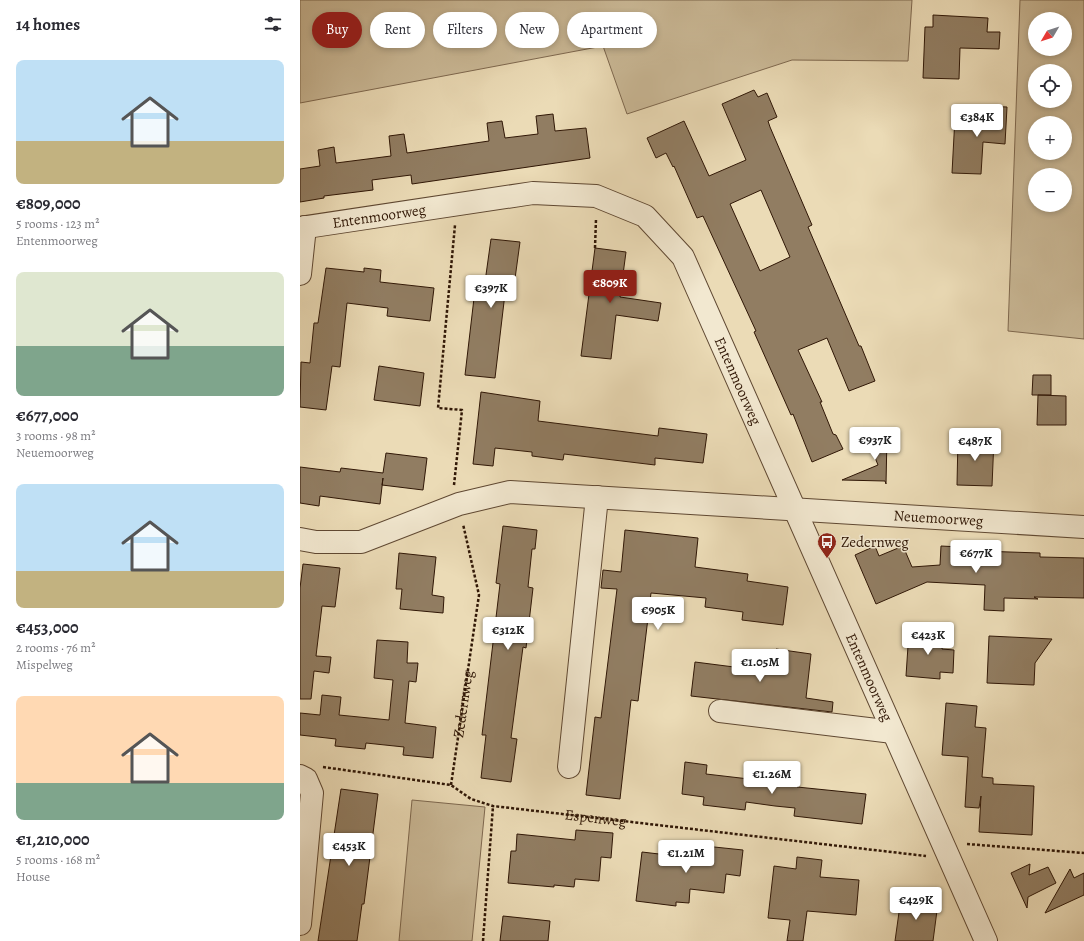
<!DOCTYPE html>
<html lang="en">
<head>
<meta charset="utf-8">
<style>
	:root { --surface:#fff; --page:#f2f2f3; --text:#2b2b33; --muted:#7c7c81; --accent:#8f2418 }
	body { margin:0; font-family:Alegreya,serif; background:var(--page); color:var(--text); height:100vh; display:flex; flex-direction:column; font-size:15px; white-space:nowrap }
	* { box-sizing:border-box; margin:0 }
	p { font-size:13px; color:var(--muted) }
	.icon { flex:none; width:22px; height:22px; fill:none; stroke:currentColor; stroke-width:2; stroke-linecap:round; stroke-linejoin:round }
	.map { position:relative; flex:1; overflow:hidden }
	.drawer { display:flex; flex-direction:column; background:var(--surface); width:300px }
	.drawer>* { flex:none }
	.banner { position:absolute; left:12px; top:12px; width:380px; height:36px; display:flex; gap:8px }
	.needle { width:26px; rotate:231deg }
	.buttons { position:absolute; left:728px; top:12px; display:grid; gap:8px }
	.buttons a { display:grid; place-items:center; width:44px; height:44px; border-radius:50%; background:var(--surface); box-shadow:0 2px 6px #0003; font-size:20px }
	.price { position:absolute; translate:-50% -34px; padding:0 9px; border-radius:4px; background:#fff; color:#222; font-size:13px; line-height:26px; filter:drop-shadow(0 1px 2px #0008) }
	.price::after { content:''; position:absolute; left:50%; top:24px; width:12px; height:9px; margin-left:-6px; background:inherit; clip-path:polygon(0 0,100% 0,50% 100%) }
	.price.selected { background:var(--accent); color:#fff }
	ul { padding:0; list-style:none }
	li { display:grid; align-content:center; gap:8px; height:212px; padding:0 16px }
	li span { display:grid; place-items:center; height:124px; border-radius:8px; color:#555 }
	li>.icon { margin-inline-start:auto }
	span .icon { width:72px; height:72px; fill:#fffc; stroke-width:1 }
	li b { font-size:17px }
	h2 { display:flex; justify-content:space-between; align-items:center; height:48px; padding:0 16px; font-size:17px }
	.chip { padding:0 14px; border-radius:18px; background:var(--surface); box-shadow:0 2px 6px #0003; font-size:14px; line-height:36px }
	.chip.selected { background:var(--accent); color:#fff }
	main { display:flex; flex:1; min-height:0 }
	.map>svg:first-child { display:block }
	.green { fill:#cbba98; stroke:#7e684f; fill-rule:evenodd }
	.building { fill:#917d62; stroke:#301706; fill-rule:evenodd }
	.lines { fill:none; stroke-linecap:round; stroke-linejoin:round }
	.minor-casing { stroke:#5f4832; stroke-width:24 }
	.path { stroke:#301706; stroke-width:2.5; stroke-dasharray:3 2; stroke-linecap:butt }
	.minor { stroke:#f2e8d0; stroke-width:22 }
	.labels { text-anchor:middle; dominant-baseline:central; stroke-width:3; stroke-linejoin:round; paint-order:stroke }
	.street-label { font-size:15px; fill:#301706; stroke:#f2e8d0 }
	.poi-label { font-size:15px; fill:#301706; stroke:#f2e8d0; text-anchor:start }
</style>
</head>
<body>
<main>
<section class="drawer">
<h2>14 homes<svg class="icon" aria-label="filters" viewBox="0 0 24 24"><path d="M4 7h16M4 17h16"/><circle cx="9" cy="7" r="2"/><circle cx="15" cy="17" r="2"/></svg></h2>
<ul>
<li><span style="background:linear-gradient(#bfe0f5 65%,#c2b280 0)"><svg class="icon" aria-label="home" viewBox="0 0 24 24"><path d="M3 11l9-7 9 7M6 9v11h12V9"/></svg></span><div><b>€809,000</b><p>5 rooms · 123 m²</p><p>Entenmoorweg</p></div></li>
<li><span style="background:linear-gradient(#dfe7d0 60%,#7fa58c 0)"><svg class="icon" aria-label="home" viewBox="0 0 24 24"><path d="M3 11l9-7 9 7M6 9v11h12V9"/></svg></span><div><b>€677,000</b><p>3 rooms · 98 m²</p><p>Neuemoorweg</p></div></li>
<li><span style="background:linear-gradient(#bfe0f5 70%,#c2b280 0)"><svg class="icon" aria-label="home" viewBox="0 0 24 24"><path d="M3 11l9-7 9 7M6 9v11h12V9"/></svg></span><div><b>€453,000</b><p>2 rooms · 76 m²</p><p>Mispelweg</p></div></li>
<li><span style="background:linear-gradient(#ffd9b3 70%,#7fa58c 0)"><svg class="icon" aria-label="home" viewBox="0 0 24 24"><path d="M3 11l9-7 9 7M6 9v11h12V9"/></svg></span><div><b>€1,210,000</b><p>5 rooms · 168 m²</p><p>House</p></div></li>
</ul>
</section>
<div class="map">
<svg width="784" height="941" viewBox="0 0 784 941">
	<rect width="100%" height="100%" fill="#ebdbb6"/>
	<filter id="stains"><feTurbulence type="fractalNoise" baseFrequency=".005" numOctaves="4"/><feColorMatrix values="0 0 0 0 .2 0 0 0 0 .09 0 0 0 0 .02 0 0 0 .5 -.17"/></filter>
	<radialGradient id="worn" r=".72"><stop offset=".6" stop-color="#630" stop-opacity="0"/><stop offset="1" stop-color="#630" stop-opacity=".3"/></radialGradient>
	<!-- green -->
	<path class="green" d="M 0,0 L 612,0 L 608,61 L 492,60 L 327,114 L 303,46 L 0,103 Z
		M 720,0 L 784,0 L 784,339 L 708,331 ZM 735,19 L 765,19 L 765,49 L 735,49 ZM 735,71 L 765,71 L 765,101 L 735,101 ZM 735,123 L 765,123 L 765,153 L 735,153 ZM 735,175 L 765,175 L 765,205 L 735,205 Z
		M 112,800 L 185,807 L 172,941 L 99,941 Z"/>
	<!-- building -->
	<path class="building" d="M 633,15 L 688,18 L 687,32 L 700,32 L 699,49 L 660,48 L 659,79 L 623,78 L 625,27 L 633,27 Z
		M 454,90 L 458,97 L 467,93 L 477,117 L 468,121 L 470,127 L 512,225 L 508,227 L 559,346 L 561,346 L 575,381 L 549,391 L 527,338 L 498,350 L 522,402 L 520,402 L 533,434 L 536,435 L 543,449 L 512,462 L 493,414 L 491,415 L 454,332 L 456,331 L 403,216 L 397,218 L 374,166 L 373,167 L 366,153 L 356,158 L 347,138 L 384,121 L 409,176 L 446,160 L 422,104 ZM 461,190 L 490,257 L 460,271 L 430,204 Z
		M 682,106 L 707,107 L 705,144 L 683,142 L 681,174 L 652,173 L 655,117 L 681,119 Z
		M 253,114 L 255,131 L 286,128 L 290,158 L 112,184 L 111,175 L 72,180 L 73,190 L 24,196 L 24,198 L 0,202 L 0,169 L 20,166 L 18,150 L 34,147 L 36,163 L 91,156 L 89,136 L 104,134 L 107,153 L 189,141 L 187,123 L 202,121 L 205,138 L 238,134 L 236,116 Z
		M 191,239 L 220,242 L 214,286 L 206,285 L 195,378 L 165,375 L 176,281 L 185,282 Z
		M 295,248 L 326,252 L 320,297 L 361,303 L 358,321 L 316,315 L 311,359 L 281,356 Z
		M 26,268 L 64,272 L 64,268 L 81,270 L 80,282 L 134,288 L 130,321 L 87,316 L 88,308 L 47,303 L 40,367 L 32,366 L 26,410 L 0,407 L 1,362 L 10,363 L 14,323 L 18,323 Z
		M 79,366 L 124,373 L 120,406 L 74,400 Z
		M 733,375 L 751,375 L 751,395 L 732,395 Z
		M 181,392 L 240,401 L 238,421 L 358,436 L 359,428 L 407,434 L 403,463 L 355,458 L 355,465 L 264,454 L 263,460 L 232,456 L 232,452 L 195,448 L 193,466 L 173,464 Z
		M 738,395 L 766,396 L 766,425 L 737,425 Z
		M 566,435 L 587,436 L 586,484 L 585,481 L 542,480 L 578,465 Z
		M 658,438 L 694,439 L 692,486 L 657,485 Z
		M 86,453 L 127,458 L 123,490 L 82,485 L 83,478 L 80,504 L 20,496 L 19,506 L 0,503 L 0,467 L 40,472 L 41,468 L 83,473 Z
		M 203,526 L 237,530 L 235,549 L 232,549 L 228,587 L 233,588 L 226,648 L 223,647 L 211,738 L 217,739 L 211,782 L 181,778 L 186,735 L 182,735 L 200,584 L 196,583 Z
		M 325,530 L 398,538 L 395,567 L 448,574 L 447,581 L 488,587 L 483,625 L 442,620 L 443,612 L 405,607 L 406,598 L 351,593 L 338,701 L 331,700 L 320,799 L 286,795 L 295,717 L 301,718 L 317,589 L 301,588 L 303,570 L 321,572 Z
		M 575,546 L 579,556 L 603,546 L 612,567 L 640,565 L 641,546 L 679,548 L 679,551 L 740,553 L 740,557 L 784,558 L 784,598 L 734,597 L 738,599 L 704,598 L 704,611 L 684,610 L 685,585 L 627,582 L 576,604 L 555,555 Z
		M 99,553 L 136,557 L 132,595 L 144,597 L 143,613 L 100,609 L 102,589 L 96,589 Z
		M 3,564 L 40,568 L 35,607 L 22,606 L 16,656 L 31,657 L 29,673 L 14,671 L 11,699 L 0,699 L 0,588 Z
		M 609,631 L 643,633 L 642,649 L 654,650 L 653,673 L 640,672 L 640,679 L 606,676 Z
		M 689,636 L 752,639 L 735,663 L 734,685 L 687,683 Z
		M 77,640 L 108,642 L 107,663 L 118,663 L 116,682 L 109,681 L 105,723 L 136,727 L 133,758 L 103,755 L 104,747 L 66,743 L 65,749 L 35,746 L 36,739 L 0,735 L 0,713 L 20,715 L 22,695 L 41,697 L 39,715 L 89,720 L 93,680 L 74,678 Z
		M 476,649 L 511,654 L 506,698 L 533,702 L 532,712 L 391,696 L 395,662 L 473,672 Z
		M 646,703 L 677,706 L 675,727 L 686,728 L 682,777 L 693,778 L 693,784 L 734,786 L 732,835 L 679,832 L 681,796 L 679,808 L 665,807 L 668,757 L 642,755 Z
		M 385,762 L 407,765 L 406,774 L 449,779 L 450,771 L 498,777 L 497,787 L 566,794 L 562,824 L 494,816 L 495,808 L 475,806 L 446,802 L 445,810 L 403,805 L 404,797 L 382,794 Z
		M 41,789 L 78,794 L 64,904 L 62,904 L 57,941 L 18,941 Z
		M 276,830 L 313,833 L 311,858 L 301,857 L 299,881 L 275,879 L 274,887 L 254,885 L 254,887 L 208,883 L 211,851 L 216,851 L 217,834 L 275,840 Z
		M 395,845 L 443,850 L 440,876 L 426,874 L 424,893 L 390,889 L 389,903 L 376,902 L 376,906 L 336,901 L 342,852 L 393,858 Z
		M 497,857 L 522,860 L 520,877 L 559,880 L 556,915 L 507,911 L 503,941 L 487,941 L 490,920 L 468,918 L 474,866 L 496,869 Z
		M 730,864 L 729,875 L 748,867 L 756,883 L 728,897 L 727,908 L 711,873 Z
		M 770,869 L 774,878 L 784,873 L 784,895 L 745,913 Z
		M 601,898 L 638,903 L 633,941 L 595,941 Z
		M 203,916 L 250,921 L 248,941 L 200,941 Z"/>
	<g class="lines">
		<!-- minor casing -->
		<g class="minor-casing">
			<g id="minor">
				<path id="s3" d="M 0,228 L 233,193 L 296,196 L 345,216 L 383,257 L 686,941"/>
				<path d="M 0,274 L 5,227"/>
				<path id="s4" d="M 0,539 L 16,542 L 61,542 L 159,504 L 210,492 L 784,527"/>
				<path d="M 420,711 L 593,732"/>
				<path d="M 269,767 L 297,497"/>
				<path d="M 0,776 L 6,779 L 12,793 L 0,924"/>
			</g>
		</g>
		<!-- path -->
		<g class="path">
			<path d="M 295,248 L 296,219"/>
			<path d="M 154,485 L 162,410 L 138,408 L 155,225"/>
			<path id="s1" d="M 23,767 L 151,785 L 171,799 L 193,806 L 626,856"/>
			<path id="s2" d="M 151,785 L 179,595 L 163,524"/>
			<path d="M 667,844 L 784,853"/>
			<path d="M 183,941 L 193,806"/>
		</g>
		<!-- minor -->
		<use href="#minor" class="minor"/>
	</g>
	<!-- icons -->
	<defs>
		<g id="bus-pin" transform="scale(1)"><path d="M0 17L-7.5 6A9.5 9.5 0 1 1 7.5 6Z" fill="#8f2418" stroke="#f2e8d0"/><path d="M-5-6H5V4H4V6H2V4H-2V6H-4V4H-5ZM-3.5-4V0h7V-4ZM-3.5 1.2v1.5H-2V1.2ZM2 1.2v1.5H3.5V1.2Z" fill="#fff"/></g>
	</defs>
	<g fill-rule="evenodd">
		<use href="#bus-pin" x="527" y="542"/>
	</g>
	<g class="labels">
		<!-- street labels -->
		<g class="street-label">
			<text stroke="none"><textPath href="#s3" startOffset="80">Entenmoorweg</textPath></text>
			<text stroke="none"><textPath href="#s3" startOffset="543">Entenmoorweg</textPath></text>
			<text stroke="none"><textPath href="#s4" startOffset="648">Neuemoorweg</textPath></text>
			<text stroke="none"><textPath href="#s3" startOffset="867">Entenmoorweg</textPath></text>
			<text stroke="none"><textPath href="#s2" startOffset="82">Zedernweg</textPath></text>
			<text stroke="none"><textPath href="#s1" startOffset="280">Espenweg</textPath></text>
		</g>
		<!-- poi labels -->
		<g class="poi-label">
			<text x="541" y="542">Zedernweg</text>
		</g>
	</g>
	<rect width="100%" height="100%" filter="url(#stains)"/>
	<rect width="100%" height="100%" fill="url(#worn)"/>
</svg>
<div class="buttons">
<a><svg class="needle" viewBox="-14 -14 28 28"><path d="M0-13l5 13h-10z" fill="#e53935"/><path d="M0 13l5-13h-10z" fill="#7c7c81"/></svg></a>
<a><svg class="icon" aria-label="locate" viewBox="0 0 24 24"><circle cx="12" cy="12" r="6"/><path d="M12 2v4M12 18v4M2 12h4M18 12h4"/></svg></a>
<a>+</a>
<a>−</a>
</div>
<b class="price" style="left:677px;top:138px">€384K</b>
<b class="price selected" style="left:310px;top:304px">€809K</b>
<b class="price" style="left:191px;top:309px">€397K</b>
<b class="price" style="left:575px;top:461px">€937K</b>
<b class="price" style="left:675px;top:462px">€487K</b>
<b class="price" style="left:676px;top:574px">€677K</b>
<b class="price" style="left:358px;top:631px">€905K</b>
<b class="price" style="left:208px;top:651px">€312K</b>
<b class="price" style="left:628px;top:656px">€423K</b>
<b class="price" style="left:460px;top:683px">€1.05M</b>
<b class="price" style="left:472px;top:795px">€1.26M</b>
<b class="price" style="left:49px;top:867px">€453K</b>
<b class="price" style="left:386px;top:874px">€1.21M</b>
<b class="price" style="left:616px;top:921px">€429K</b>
<div class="banner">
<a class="chip selected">Buy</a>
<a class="chip">Rent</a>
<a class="chip">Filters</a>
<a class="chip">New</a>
<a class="chip">Apartment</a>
</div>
</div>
</main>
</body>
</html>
